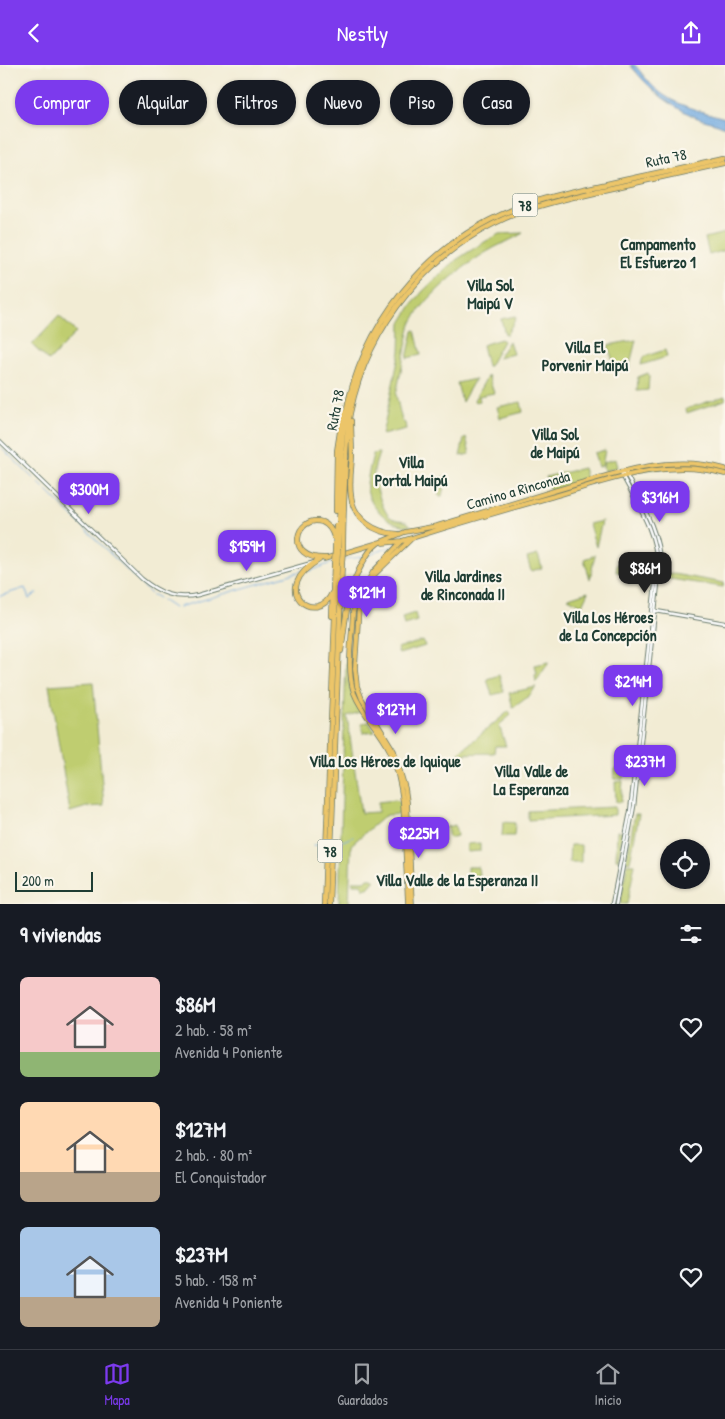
<!DOCTYPE html>
<html lang="es">
<head>
<meta charset="utf-8">
<style>
	:root { --surface:#171b24; --page:#20242c; --text:#f1f3f6; --muted:#9ea1a6; --line:#363941; --accent:#7c3aed }
	body { margin:0; font-family:"Patrick Hand",sans-serif; background:var(--page); color:var(--text); height:100vh; display:flex; flex-direction:column; font-size:19px; white-space:nowrap }
	* { box-sizing:border-box; margin:0 }
	p { font-size:16px; color:var(--muted) }
	.icon { flex:none; width:28px; height:28px; fill:none; stroke:currentColor; stroke-width:2; stroke-linecap:round; stroke-linejoin:round }
	.map { position:relative; height:839px; overflow:hidden }
	.side { display:flex; flex-direction:column; background:var(--surface); flex:1 }
	.side>* { flex:none }
	.banner { position:absolute; left:15px; top:15px; width:695px; height:45px; display:flex; gap:10px }
	.tools { position:absolute; left:660px; top:774px; display:grid; gap:10px }
	.tools a { display:grid; place-items:center; width:50px; height:50px; border-radius:50%; background:var(--surface); box-shadow:0 1px 4px #0004; font-size:25px }
	.scale { position:absolute; left:15px; bottom:12px; width:78px; box-sizing:border-box; padding-left:5px; border:2px solid #1f3d34; border-top:0; font-size:14px; line-height:18px; white-space:nowrap; color:#1f3d34; -webkit-text-stroke:4px #fbf7ec; paint-order:stroke }
	.price { position:absolute; translate:-50% -42px; padding:0 11px; border-radius:10px; background:var(--accent); color:#fff; font-size:16px; line-height:32px; filter:drop-shadow(0 1px 2px #0008) }
	.price::after { content:''; position:absolute; left:50%; top:30px; width:15px; height:11px; margin-left:-8px; background:inherit; clip-path:polygon(0 0,100% 0,50% 100%) }
	.price.on { background:#222; color:#fff }
	ul { padding:0; list-style:none }
	li { display:flex; align-items:center; gap:15px; height:125px; padding:0 20px }
	li span { display:grid; place-items:center; flex:none; width:140px; height:100px; border-radius:8px; color:#555 }
	li>.icon { margin-inline-start:auto }
	span .icon { width:60px; height:60px; fill:#fffc; stroke-width:1 }
	li b { font-size:21px }
	h2 { display:flex; justify-content:space-between; align-items:center; height:60px; padding:0 20px; font-size:21px }
	.chip { padding:0 18px; border-radius:22px; background:var(--surface); box-shadow:0 1px 4px #0004; font-size:18px; line-height:45px }
	.chip.on { background:var(--accent); color:#fff }
	header { display:flex; justify-content:space-between; align-items:center; height:65px; padding:0 20px; background:var(--accent); color:#fff; font-size:22px; font-weight:600 }
	.menu { display:flex; justify-content:space-around; align-items:center; height:70px; border-top:1px solid var(--line); background:var(--surface); font-size:14px; color:var(--muted) }
	.menu a { display:grid; justify-items:center; gap:2px }
	.menu .on { color:var(--accent) }
	.map>svg:first-child { display:block }
	.green { fill:#bfcd6f; stroke:#6f8552 }
	.water { fill:#70a8df; stroke:#48728a }
	.lines { fill:none; stroke-linecap:round; stroke-linejoin:round }
	.stream { stroke:#70a8df; stroke-width:1 }
	.minor-casing { stroke:#697a6c; stroke-width:4.5 }
	.major-casing { stroke:#697a6c; stroke-width:5.5 }
	.highway-casing { stroke:#697a6c; stroke-width:6 }
	.minor { stroke:#fff; stroke-width:2.5 }
	.major { stroke:#ecc569; stroke-width:4 }
	.highway { stroke:#ecc569; stroke-width:4.5 }
	.highway-bridge-casing { stroke:#697a6c; stroke-width:6; stroke-linecap:butt }
	.highway-bridge { stroke:#ecc569; stroke-width:4.5 }
	.labels { text-anchor:middle; dominant-baseline:central; stroke-width:4.5; stroke-linejoin:round; paint-order:stroke }
	.shield { fill:#fbf7ec; stroke:#61756b; stroke-width:1 }
	.shield-label { font-size:14px; font-weight:bold; fill:#1f3d34 }
	.street-label { font-size:15px; fill:#1f3d34; stroke:#fbf7ec }
	.neighbourhood-label { font-size:16px; font-weight:bold; fill:#1f3d34; stroke:#fbf7ec }
</style>
</head>
<body>
<header><svg class="icon" aria-label="back" viewBox="0 0 24 24"><path d="M15 5l-7 7 7 7"/></svg>Nestly<svg class="icon" aria-label="share" viewBox="0 0 24 24"><path d="M12 15V3M7 8l5-5 5 5M5 13v7h14v-7"/></svg></header>
<div class="map">
<svg width="725" height="839" viewBox="0 0 725 839">
	<rect width="100%" height="100%" fill="#fbf7ec"/>
	<filter id="ink" filterUnits="userSpaceOnUse"><feTurbulence type="fractalNoise" baseFrequency=".02" numOctaves="2"/><feDisplacementMap in="SourceGraphic" scale="10" xChannelSelector="R" yChannelSelector="G"/><feConvolveMatrix kernelMatrix="1 2 1 2 8 2 1 2 1" color-interpolation-filters="sRGB"/></filter>
	<filter id="wash" filterUnits="userSpaceOnUse"><feTurbulence type="fractalNoise" baseFrequency=".0096" numOctaves="4" result="noise"/><feDisplacementMap in="SourceGraphic" scale="20" xChannelSelector="R" yChannelSelector="G"/><feGaussianBlur stdDeviation="1.12" result="paint"/><feColorMatrix in="noise" values="0 0 0 0 0 0 0 0 0 0 0 0 0 0 0 0 0 1.4 0 .05"/><feComposite in="paint" operator="in"/></filter>
	<g filter="url(#wash)">
		<rect width="100%" height="100%" fill="#f2ecd4"/>
		<!-- green -->
		<path class="green" d="M 523,168 C 514,174 500,179 490,185 C 465,199 420,235 410,262 L 396,330 L 402,356 L 405,358 L 406,364 L 382,370 L 400,286 L 401,258 L 412,240 L 423,226 L 441,209 L 456,195 L 481,179 L 499,169 Z
			M 725,168 L 725,185 L 709,190 L 705,173 Z
			M 59,251 L 76,267 L 49,296 L 32,280 Z
			M 515,251 L 516,253 L 507,269 L 505,269 L 501,254 Z
			M 415,265 L 421,290 L 407,293 L 413,266 Z
			M 501,274 L 503,276 L 489,301 L 487,301 L 482,280 Z
			M 636,275 L 629,303 L 616,306 L 608,280 Z
			M 509,276 L 513,289 L 498,293 Z
			M 665,285 L 667,292 L 641,300 L 643,292 Z
			M 648,308 L 649,312 L 648,325 L 637,326 L 638,312 Z
			M 488,310 L 494,328 L 479,331 L 480,336 L 475,337 L 474,335 Z
			M 475,314 L 462,337 L 457,318 Z
			M 725,331 L 725,335 L 687,348 L 686,344 Z
			M 521,337 L 523,347 L 500,353 L 497,342 Z
			M 466,372 L 470,389 L 460,391 L 464,374 Z
			M 605,385 L 602,401 L 598,402 L 594,388 Z
			M 379,388 C 377,395 373,404 374,411 C 375,420 383,447 390,452 C 397,457 406,453 411,461 C 392,462 369,443 367,424 C 366,417 371,398 373,389 Z
			M 615,394 L 617,402 L 605,406 L 603,402 L 604,397 Z
			M 698,399 L 725,405 L 725,407 L 695,401 L 630,406 L 659,400 Z
			M 583,403 L 586,413 L 585,416 L 550,426 L 546,412 Z
			M 446,411 L 442,431 L 439,431 L 435,414 Z
			M 602,456 L 596,482 L 589,459 Z
			M 538,490 L 542,503 L 531,506 L 527,493 Z
			M 595,490 L 590,514 L 584,494 Z
			M 617,499 L 724,518 L 723,522 L 623,507 L 616,507 Z
			M 588,527 L 582,540 L 568,533 Z
			M 415,548 L 417,556 L 404,560 L 402,552 Z
			M 423,576 L 425,581 L 399,589 L 397,583 Z
			M 346,591 C 350,599 347,608 349,616 C 350,627 355,638 361,647 L 347,651 L 361,748 L 378,747 L 378,737 L 395,735 L 399,736 L 401,749 L 387,750 L 383,752 L 351,780 L 349,839 L 339,839 Z
			M 549,597 L 536,617 L 535,610 L 537,609 L 535,600 Z
			M 499,610 L 504,627 L 492,630 L 487,614 Z
			M 93,617 L 104,741 L 87,742 L 70,747 L 49,620 Z
			M 536,622 L 529,631 L 513,643 L 509,628 Z
			M 509,646 L 511,650 L 499,660 L 506,681 L 495,681 L 494,688 L 457,689 Z
			M 369,657 L 375,667 L 363,668 L 362,658 Z
			M 624,703 L 623,714 L 614,714 L 615,704 Z
			M 623,716 L 621,737 L 616,737 L 615,717 Z
			M 615,742 L 615,750 L 528,755 L 528,746 Z
			M 635,749 L 639,749 L 630,797 L 626,796 Z
			M 503,757 L 515,758 L 514,771 L 502,771 Z
			M 455,760 L 457,771 L 449,773 L 447,762 Z
			M 617,766 L 623,767 L 618,795 L 616,794 Z
			M 480,778 L 480,786 L 467,787 L 467,779 Z
			M 570,780 L 581,780 L 581,797 L 569,797 Z
			M 627,799 L 635,799 L 627,839 L 620,839 Z
			M 467,802 L 478,802 L 479,810 L 467,811 Z
			M 368,813 L 372,813 L 375,815 L 368,823 L 363,823 L 362,819 L 353,819 L 353,816 L 365,816 Z"/>
		<!-- water -->
		<path class="water" d="M 630,0 L 635,0 C 642,8 648,17 656,24 C 675,41 701,46 725,53 L 725,62 C 715,57 704,56 695,52 C 664,37 652,26 630,0 Z"/>
		<g class="lines">
			<!-- stream -->
			<path class="stream" d="M 0,381 L 34,414
				M 37,416 L 152,530 L 154,530 L 159,533
				M 368,491 L 386,483 L 392,482
				M 345,494 L 363,492
				M 309,506 L 313,505 L 331,498
				M 0,531 L 25,523 L 29,534 L 37,528
				M 162,535 L 174,543
				M 179,542 L 302,506
				M 335,779 L 353,772
				M 313,780 L 321,780"/>
		</g>
	</g>
	<g filter="url(#ink)">
		<g class="lines">
			<!-- minor casing -->
			<g class="minor-casing">
				<path id="minor" d="M 0,376 L 142,514 C 159,528 176,535 198,530 L 315,497
					M 656,546 L 725,558
					M 612,839 L 630,747 L 657,502 C 657,468 637,439 622,410 L 621,406
					M 616,839 L 634,741 L 660,500 C 660,467 641,438 626,409 L 622,407"/>
			</g>
			<!-- major casing -->
			<g class="major-casing">
				<path id="major" d="M 411,474 L 375,509 L 359,541 L 355,603 L 357,621 L 362,634 L 394,686 L 405,723 L 407,737 L 412,839
					M 402,476 L 373,507 L 356,538 L 353,547 C 352,572 346,604 354,628 C 362,649 379,664 389,684 C 396,697 401,722 403,737 L 408,839
					M 383,478 L 402,476 L 431,467 C 471,455 511,443 551,432 C 607,416 666,392 725,409
					M 324,494 L 378,478 L 405,467 L 437,461 C 477,449 517,437 557,425 C 612,409 668,388 725,404"/>
			</g>
			<!-- highway casing -->
			<g class="highway-casing">
				<path id="highway" d="M 351,356 C 351,368 352,380 352,392 C 351,405 349,418 351,431 C 354,455 375,468 398,469
					M 336,446 L 337,386 L 343,347
					M 343,484 C 343,460 344,436 345,412 C 346,391 346,369 350,348 C 368,259 431,183 515,149 C 543,138 573,132 603,125 C 644,116 684,107 725,98
					M 338,485 C 339,460 340,435 341,410 C 341,391 341,372 345,353 C 361,261 425,180 512,145 C 543,132 575,126 607,119 C 646,110 686,102 725,93
					M 335,486 L 336,461
					M 326,493 C 283,495 296,449 322,457 C 329,460 332,465 334,472
					M 319,495 C 267,525 317,562 332,528
					M 332,551 L 334,500
					M 341,586 C 346,555 346,528 362,499 C 366,491 370,484 378,478
					M 324,839 L 337,499
					M 329,839 L 342,497"/>
			</g>
			<!-- minor -->
			<use href="#minor" class="minor"/>
			<!-- major -->
			<use href="#major" class="major"/>
			<!-- highway -->
			<use href="#highway" class="highway"/>
			<!-- highway-bridge casing -->
			<g class="highway-bridge-casing">
				<path id="highway-bridge" d="M 342,497 L 343,484
					M 337,499 L 338,485
					M 334,500 L 335,486"/>
			</g>
			<!-- highway-bridge -->
			<use href="#highway-bridge" class="highway-bridge"/>
		</g>
	</g>
	<g class="labels">
		<!-- shield labels -->
		<g class="shield">
			<rect x="512.5" y="128.5" width="25" height="23" rx="4"/>
			<rect x="317.5" y="774.5" width="25" height="23" rx="4"/>
		</g>
		<g class="shield-label">
			<text x="525" y="140">78</text>
			<text x="330" y="786">78</text>
		</g>
		<!-- street labels -->
		<g class="street-label">
			<text transform="translate(666 93) rotate(-12)">Ruta 78</text>
			<text transform="translate(335 345) rotate(-79)">Ruta 78</text>
			<text transform="translate(518 425) rotate(-16)">Camino a Rinconada</text>
		</g>
		<!-- neighbourhood labels -->
		<g class="neighbourhood-label">
			<text x="658" y="179">Campamento<tspan x="658" dy="18">El Esfuerzo 1</tspan></text>
			<text x="490" y="220">Villa Sol<tspan x="490" dy="18">Maipú V</tspan></text>
			<text x="585" y="282">Villa El<tspan x="585" dy="18">Porvenir Maipú</tspan></text>
			<text x="555" y="369">Villa Sol<tspan x="555" dy="18">de Maipú</tspan></text>
			<text x="411" y="397">Villa<tspan x="411" dy="18">Portal Maipú</tspan></text>
			<text x="463" y="511">Villa Jardines<tspan x="463" dy="18">de Rinconada II</tspan></text>
			<text x="608" y="552">Villa Los Héroes<tspan x="608" dy="18">de La Concepción</tspan></text>
			<text x="385" y="696">Villa Los Héroes de Iquique</text>
			<text x="531" y="706">Villa Valle de<tspan x="531" dy="18">La Esperanza</tspan></text>
			<text x="457" y="815">Villa Valle de la Esperanza II</text>
		</g>
	</g>
</svg>
<div class="tools">
<a><svg class="icon" aria-label="locate" viewBox="0 0 24 24"><circle cx="12" cy="12" r="6"/><path d="M12 2v4M12 18v4M2 12h4M18 12h4"/></svg></a>
</div>
<div class="scale">200 m</div>
<b class="price" style="left:89px;top:450px">$300M</b>
<b class="price" style="left:660px;top:458px">$316M</b>
<b class="price" style="left:247px;top:507px">$159M</b>
<b class="price on" style="left:645px;top:529px">$86M</b>
<b class="price" style="left:367px;top:553px">$121M</b>
<b class="price" style="left:633px;top:642px">$214M</b>
<b class="price" style="left:396px;top:670px">$127M</b>
<b class="price" style="left:645px;top:722px">$237M</b>
<b class="price" style="left:419px;top:794px">$225M</b>
<div class="banner">
<a class="chip on">Comprar</a>
<a class="chip">Alquilar</a>
<a class="chip">Filtros</a>
<a class="chip">Nuevo</a>
<a class="chip">Piso</a>
<a class="chip">Casa</a>
</div>
</div>
<section class="side">
<h2>9 viviendas<svg class="icon" aria-label="filters" viewBox="0 0 24 24"><path d="M4 7h16M4 17h16"/><circle cx="9" cy="7" r="2"/><circle cx="15" cy="17" r="2"/></svg></h2>
<ul>
<li><span style="background:linear-gradient(#f6c9c9 75%,#8fb573 0)"><svg class="icon" aria-label="home" viewBox="0 0 24 24"><path d="M3 11l9-7 9 7M6 9v11h12V9"/></svg></span><div><b>$86M</b><p>2 hab. · 58 m²</p><p>Avenida 4 Poniente</p></div><svg class="icon" aria-label="heart" viewBox="0 0 24 24"><path d="M12 20l-8-8c-3-5 5-10 8-4 3-6 11-1 8 4z"/></svg></li>
<li><span style="background:linear-gradient(#ffd9b3 70%,#b9a48a 0)"><svg class="icon" aria-label="home" viewBox="0 0 24 24"><path d="M3 11l9-7 9 7M6 9v11h12V9"/></svg></span><div><b>$127M</b><p>2 hab. · 80 m²</p><p>El Conquistador</p></div><svg class="icon" aria-label="heart" viewBox="0 0 24 24"><path d="M12 20l-8-8c-3-5 5-10 8-4 3-6 11-1 8 4z"/></svg></li>
<li><span style="background:linear-gradient(#a9c7e8 70%,#b9a48a 0)"><svg class="icon" aria-label="home" viewBox="0 0 24 24"><path d="M3 11l9-7 9 7M6 9v11h12V9"/></svg></span><div><b>$237M</b><p>5 hab. · 158 m²</p><p>Avenida 4 Poniente</p></div><svg class="icon" aria-label="heart" viewBox="0 0 24 24"><path d="M12 20l-8-8c-3-5 5-10 8-4 3-6 11-1 8 4z"/></svg></li>
</ul>
</section>
<nav class="menu">
<a class="on"><svg class="icon" aria-label="map" viewBox="0 0 24 24"><path d="M3 6l6-2 6 2 6-2v14l-6 2-6-2-6 2zM9 4v14M15 6v14"/></svg>Mapa</a>
<a><svg class="icon" aria-label="saved" viewBox="0 0 24 24"><path d="M7 4h10v16l-5-4-5 4z"/></svg>Guardados</a>
<a><svg class="icon" aria-label="home" viewBox="0 0 24 24"><path d="M3 11l9-7 9 7M6 9v11h12V9"/></svg>Inicio</a>
</nav>
</body>
</html>
